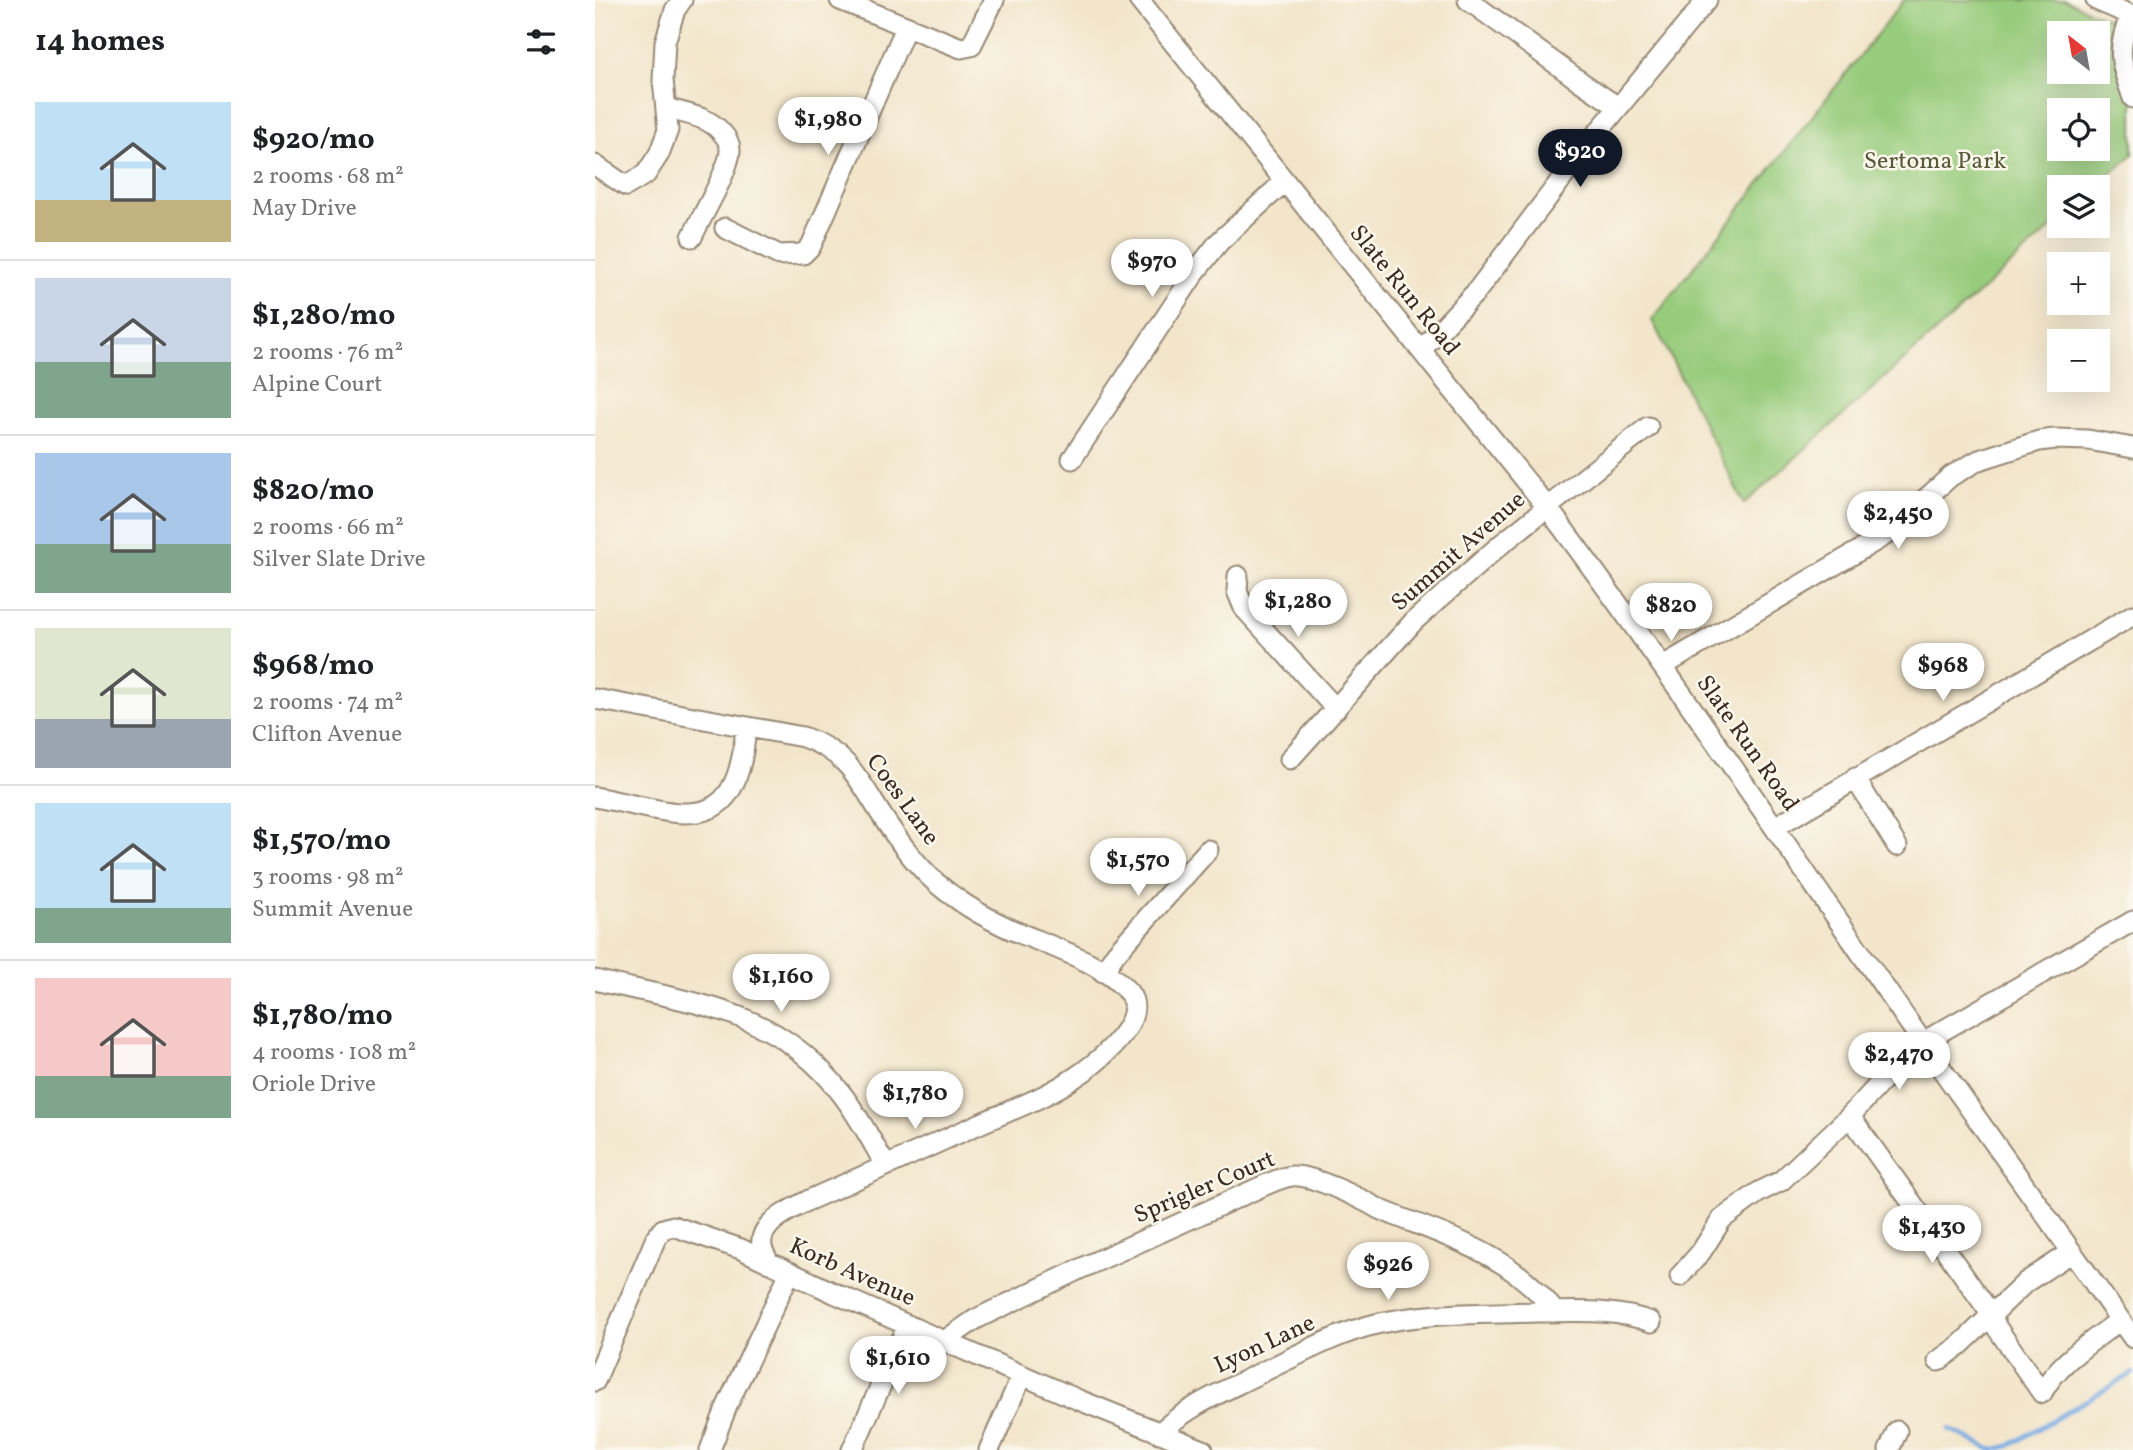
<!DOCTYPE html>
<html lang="en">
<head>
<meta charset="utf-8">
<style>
	:root { --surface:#fff; --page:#f2f2f2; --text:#202124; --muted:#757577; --line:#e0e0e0; --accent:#111827 }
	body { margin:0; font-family:Vollkorn,serif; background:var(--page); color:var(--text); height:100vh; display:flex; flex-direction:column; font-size:26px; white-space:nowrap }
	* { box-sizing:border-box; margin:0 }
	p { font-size:23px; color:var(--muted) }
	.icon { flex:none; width:38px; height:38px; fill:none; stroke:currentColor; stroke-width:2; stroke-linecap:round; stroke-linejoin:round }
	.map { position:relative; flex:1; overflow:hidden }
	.drawer { display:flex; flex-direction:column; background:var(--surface); width:595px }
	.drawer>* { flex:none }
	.needle { width:46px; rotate:329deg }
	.tools { position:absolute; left:1452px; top:21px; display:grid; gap:14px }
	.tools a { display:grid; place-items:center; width:63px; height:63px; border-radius:0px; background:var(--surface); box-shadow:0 7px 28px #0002; font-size:35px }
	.price { position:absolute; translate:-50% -60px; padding:0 16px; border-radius:24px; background:#fff; color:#222; font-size:23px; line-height:46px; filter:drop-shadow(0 2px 4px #0008) }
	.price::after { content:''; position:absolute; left:50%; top:42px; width:21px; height:16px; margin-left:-10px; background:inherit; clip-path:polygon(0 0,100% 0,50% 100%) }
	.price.on { background:var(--accent); color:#fff }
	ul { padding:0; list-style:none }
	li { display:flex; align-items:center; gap:21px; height:175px; padding:0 35px }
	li+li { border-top:2px solid var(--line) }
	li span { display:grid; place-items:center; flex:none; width:196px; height:140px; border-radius:0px; color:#555 }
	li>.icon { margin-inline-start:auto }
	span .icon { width:84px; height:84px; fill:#fffc; stroke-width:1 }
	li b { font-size:30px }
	h2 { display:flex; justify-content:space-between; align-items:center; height:84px; padding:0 35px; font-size:30px }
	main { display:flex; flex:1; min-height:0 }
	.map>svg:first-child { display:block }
	.green { fill:#98cc7d; stroke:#6a7b4e; stroke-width:2; fill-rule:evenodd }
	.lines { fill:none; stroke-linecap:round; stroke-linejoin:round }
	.stream { stroke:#76aae3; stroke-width:4.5 }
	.minor-casing { stroke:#968874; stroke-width:23 }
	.minor { stroke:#fff; stroke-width:19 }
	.labels { text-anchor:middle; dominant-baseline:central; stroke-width:5; stroke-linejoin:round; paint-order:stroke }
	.park-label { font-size:24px; fill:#575b3a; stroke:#fbf7ec }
	.street-label { font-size:24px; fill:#3b2a1e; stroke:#fbf7ec }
</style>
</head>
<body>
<main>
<section class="drawer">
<h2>14 homes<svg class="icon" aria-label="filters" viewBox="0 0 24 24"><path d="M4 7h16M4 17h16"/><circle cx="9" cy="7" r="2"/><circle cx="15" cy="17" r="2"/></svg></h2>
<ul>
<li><span style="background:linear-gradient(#bfe0f5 70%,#c2b280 0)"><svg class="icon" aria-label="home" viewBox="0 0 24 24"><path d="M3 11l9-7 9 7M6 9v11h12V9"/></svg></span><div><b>$920/mo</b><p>2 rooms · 68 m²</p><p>May Drive</p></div></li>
<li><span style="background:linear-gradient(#c9d6e8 60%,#7fa58c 0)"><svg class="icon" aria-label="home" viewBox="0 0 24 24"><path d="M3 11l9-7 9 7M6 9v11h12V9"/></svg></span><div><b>$1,280/mo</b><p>2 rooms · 76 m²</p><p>Alpine Court</p></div></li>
<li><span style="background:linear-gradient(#a9c7e8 65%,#7fa58c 0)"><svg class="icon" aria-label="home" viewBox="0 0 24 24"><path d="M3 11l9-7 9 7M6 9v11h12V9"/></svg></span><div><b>$820/mo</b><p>2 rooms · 66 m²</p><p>Silver Slate Drive</p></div></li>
<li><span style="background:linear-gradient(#dfe7d0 65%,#9aa5b1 0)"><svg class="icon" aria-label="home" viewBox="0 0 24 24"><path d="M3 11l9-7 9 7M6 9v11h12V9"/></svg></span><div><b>$968/mo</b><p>2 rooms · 74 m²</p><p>Clifton Avenue</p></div></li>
<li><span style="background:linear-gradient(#bfe0f5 75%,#7fa58c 0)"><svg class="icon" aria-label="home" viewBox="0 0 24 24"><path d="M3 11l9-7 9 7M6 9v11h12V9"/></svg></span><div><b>$1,570/mo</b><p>3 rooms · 98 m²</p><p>Summit Avenue</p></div></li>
<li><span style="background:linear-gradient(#f6c9c9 70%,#7fa58c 0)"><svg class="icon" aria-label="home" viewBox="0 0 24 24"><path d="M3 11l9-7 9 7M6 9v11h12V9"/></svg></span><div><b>$1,780/mo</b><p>4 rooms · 108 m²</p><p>Oriole Drive</p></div></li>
</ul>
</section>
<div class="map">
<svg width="1538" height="1450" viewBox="0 0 1538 1450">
	<rect width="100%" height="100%" fill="#fbf7ec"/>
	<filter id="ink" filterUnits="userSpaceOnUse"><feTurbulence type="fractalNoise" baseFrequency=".0143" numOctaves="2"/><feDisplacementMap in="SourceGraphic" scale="14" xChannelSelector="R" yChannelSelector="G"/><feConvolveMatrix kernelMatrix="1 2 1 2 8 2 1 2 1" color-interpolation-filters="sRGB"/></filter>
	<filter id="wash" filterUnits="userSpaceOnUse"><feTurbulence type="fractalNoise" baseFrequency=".00686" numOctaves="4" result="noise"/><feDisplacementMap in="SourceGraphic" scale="28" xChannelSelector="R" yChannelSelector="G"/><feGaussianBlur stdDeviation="1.57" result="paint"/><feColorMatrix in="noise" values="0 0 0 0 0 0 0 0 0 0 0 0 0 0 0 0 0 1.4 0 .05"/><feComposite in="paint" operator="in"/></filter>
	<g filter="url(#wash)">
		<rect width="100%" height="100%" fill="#f2e5ca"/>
		<!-- green -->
		<path class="green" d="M 1309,0 L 1470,0 L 1538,30 L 1538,154 L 1501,187 L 1465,187 L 1465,220 L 1149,504 L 1057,320 ZM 1465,33 L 1503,33 L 1503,72 L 1465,72 ZM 1465,110 L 1503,110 L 1503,149 L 1465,149 Z"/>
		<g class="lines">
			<!-- stream -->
			<path class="stream" d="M 1354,1429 L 1397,1450 L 1414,1446 L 1538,1373"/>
		</g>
	</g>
	<g filter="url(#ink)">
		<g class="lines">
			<!-- minor casing -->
			<g class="minor-casing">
				<path id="minor" d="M 245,0 L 366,48 L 376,46 L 399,0
					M 544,0 L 952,507 C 1082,681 1202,862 1326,1040 C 1396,1140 1467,1239 1538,1338
					M 873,0 L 986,82 L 1023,107
					M 1501,0 L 1538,16
					M 1536,15 C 1520,51 1526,63 1538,98
					M 71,108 C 83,112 97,114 108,119 C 120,124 136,138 135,151 C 134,171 106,217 97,237
					M 0,165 L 31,186 L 51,174 L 64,154 L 73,130 L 68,80 L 70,42 L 80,10 L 87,0
					M 130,228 L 184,255 L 208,254 L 216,246 L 311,27
					M 826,350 L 881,292 L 994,143 L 1112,0
					M 477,459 L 601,271 L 624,242 L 689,182
					M 643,576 L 642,591 L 649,608 L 741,709
					M 1068,666 L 1289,536 L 1356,476 L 1384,460 L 1444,441 L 1460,439 L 1493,440 L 1538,448
					M 0,699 L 208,737 C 256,754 265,783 291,822 C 309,849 331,878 358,896 C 375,909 394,919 413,928 C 450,945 508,961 534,993 C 555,1021 500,1065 479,1078 C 450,1098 416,1110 384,1124 C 327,1150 271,1175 214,1200 C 198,1209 163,1222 167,1247 C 168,1252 172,1258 174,1263
					M 695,759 L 819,621 L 904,546 L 1053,427
					M 1260,778 L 1302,846
					M 0,797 C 85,813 142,844 151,727
					M 1180,827 L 1538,615
					M 508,972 L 521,953 L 613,850
					M 0,980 C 97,1004 180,1007 246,1093 C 264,1116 277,1142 291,1166
					M 1255,1116 L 1396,1314 L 1402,1328 L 1447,1393 C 1463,1362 1498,1341 1525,1320
					M 1085,1276 L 1106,1252 L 1127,1219 L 1164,1192 L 1186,1181 L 1255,1116 L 1310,1056 L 1328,1042 L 1538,921
					M 349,1341 L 381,1319 L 489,1267 L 670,1185 C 679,1181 688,1177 697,1176 C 716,1174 767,1199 784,1209 C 849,1236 917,1253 960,1312
					M 1343,1361 L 1365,1345 L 1431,1282 L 1477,1252
					M 0,1381 L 61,1238 L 68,1229 L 78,1226 L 146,1249 L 239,1293 L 484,1400 L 608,1450
					M 564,1433 C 594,1406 623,1394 659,1376 C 698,1358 739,1334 781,1324 C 833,1312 887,1314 940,1312 C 980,1312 1018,1308 1056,1322
					M 115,1450 L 132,1406 L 195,1272
					M 257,1450 L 313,1325
					M 394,1450 L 427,1375
					M 1294,1450 L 1302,1431"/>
			</g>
			<!-- minor -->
			<use href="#minor" class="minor"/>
		</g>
	</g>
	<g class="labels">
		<!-- park labels -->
		<g class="park-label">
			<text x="1340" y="162">Sertoma Park</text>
		</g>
		<!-- street labels -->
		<g class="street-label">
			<text transform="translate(809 291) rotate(51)">Slate Run Road</text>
			<text transform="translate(864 552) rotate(-41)">Summit Avenue</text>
			<text transform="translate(1152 744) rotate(55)">Slate Run Road</text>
			<text transform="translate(307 800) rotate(54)">Coes Lane</text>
			<text transform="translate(610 1188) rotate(-23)">Sprigler Court</text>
			<text transform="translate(257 1273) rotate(24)">Korb Avenue</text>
			<text transform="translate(670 1345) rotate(-25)">Lyon Lane</text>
		</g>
	</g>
</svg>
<div class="tools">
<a><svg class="needle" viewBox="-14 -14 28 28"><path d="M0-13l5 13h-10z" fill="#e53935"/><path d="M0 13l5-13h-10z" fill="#757577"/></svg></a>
<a><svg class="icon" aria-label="locate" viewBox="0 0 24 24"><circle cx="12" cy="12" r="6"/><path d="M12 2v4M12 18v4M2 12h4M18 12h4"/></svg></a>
<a><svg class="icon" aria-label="layers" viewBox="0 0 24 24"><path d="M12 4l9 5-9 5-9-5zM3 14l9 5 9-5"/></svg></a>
<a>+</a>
<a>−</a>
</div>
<b class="price" style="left:233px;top:157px">$1,980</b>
<b class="price on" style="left:985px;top:189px">$920</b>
<b class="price" style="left:557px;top:299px">$970</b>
<b class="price" style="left:1303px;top:551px">$2,450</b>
<b class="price" style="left:703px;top:639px">$1,280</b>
<b class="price" style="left:1076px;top:643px">$820</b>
<b class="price" style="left:1348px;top:703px">$968</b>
<b class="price" style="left:543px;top:898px">$1,570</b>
<b class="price" style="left:186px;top:1014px">$1,160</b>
<b class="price" style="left:1304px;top:1092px">$2,470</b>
<b class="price" style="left:320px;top:1131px">$1,780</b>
<b class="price" style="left:1337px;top:1265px">$1,430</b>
<b class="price" style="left:793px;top:1302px">$926</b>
<b class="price" style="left:303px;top:1396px">$1,610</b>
</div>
</main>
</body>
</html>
